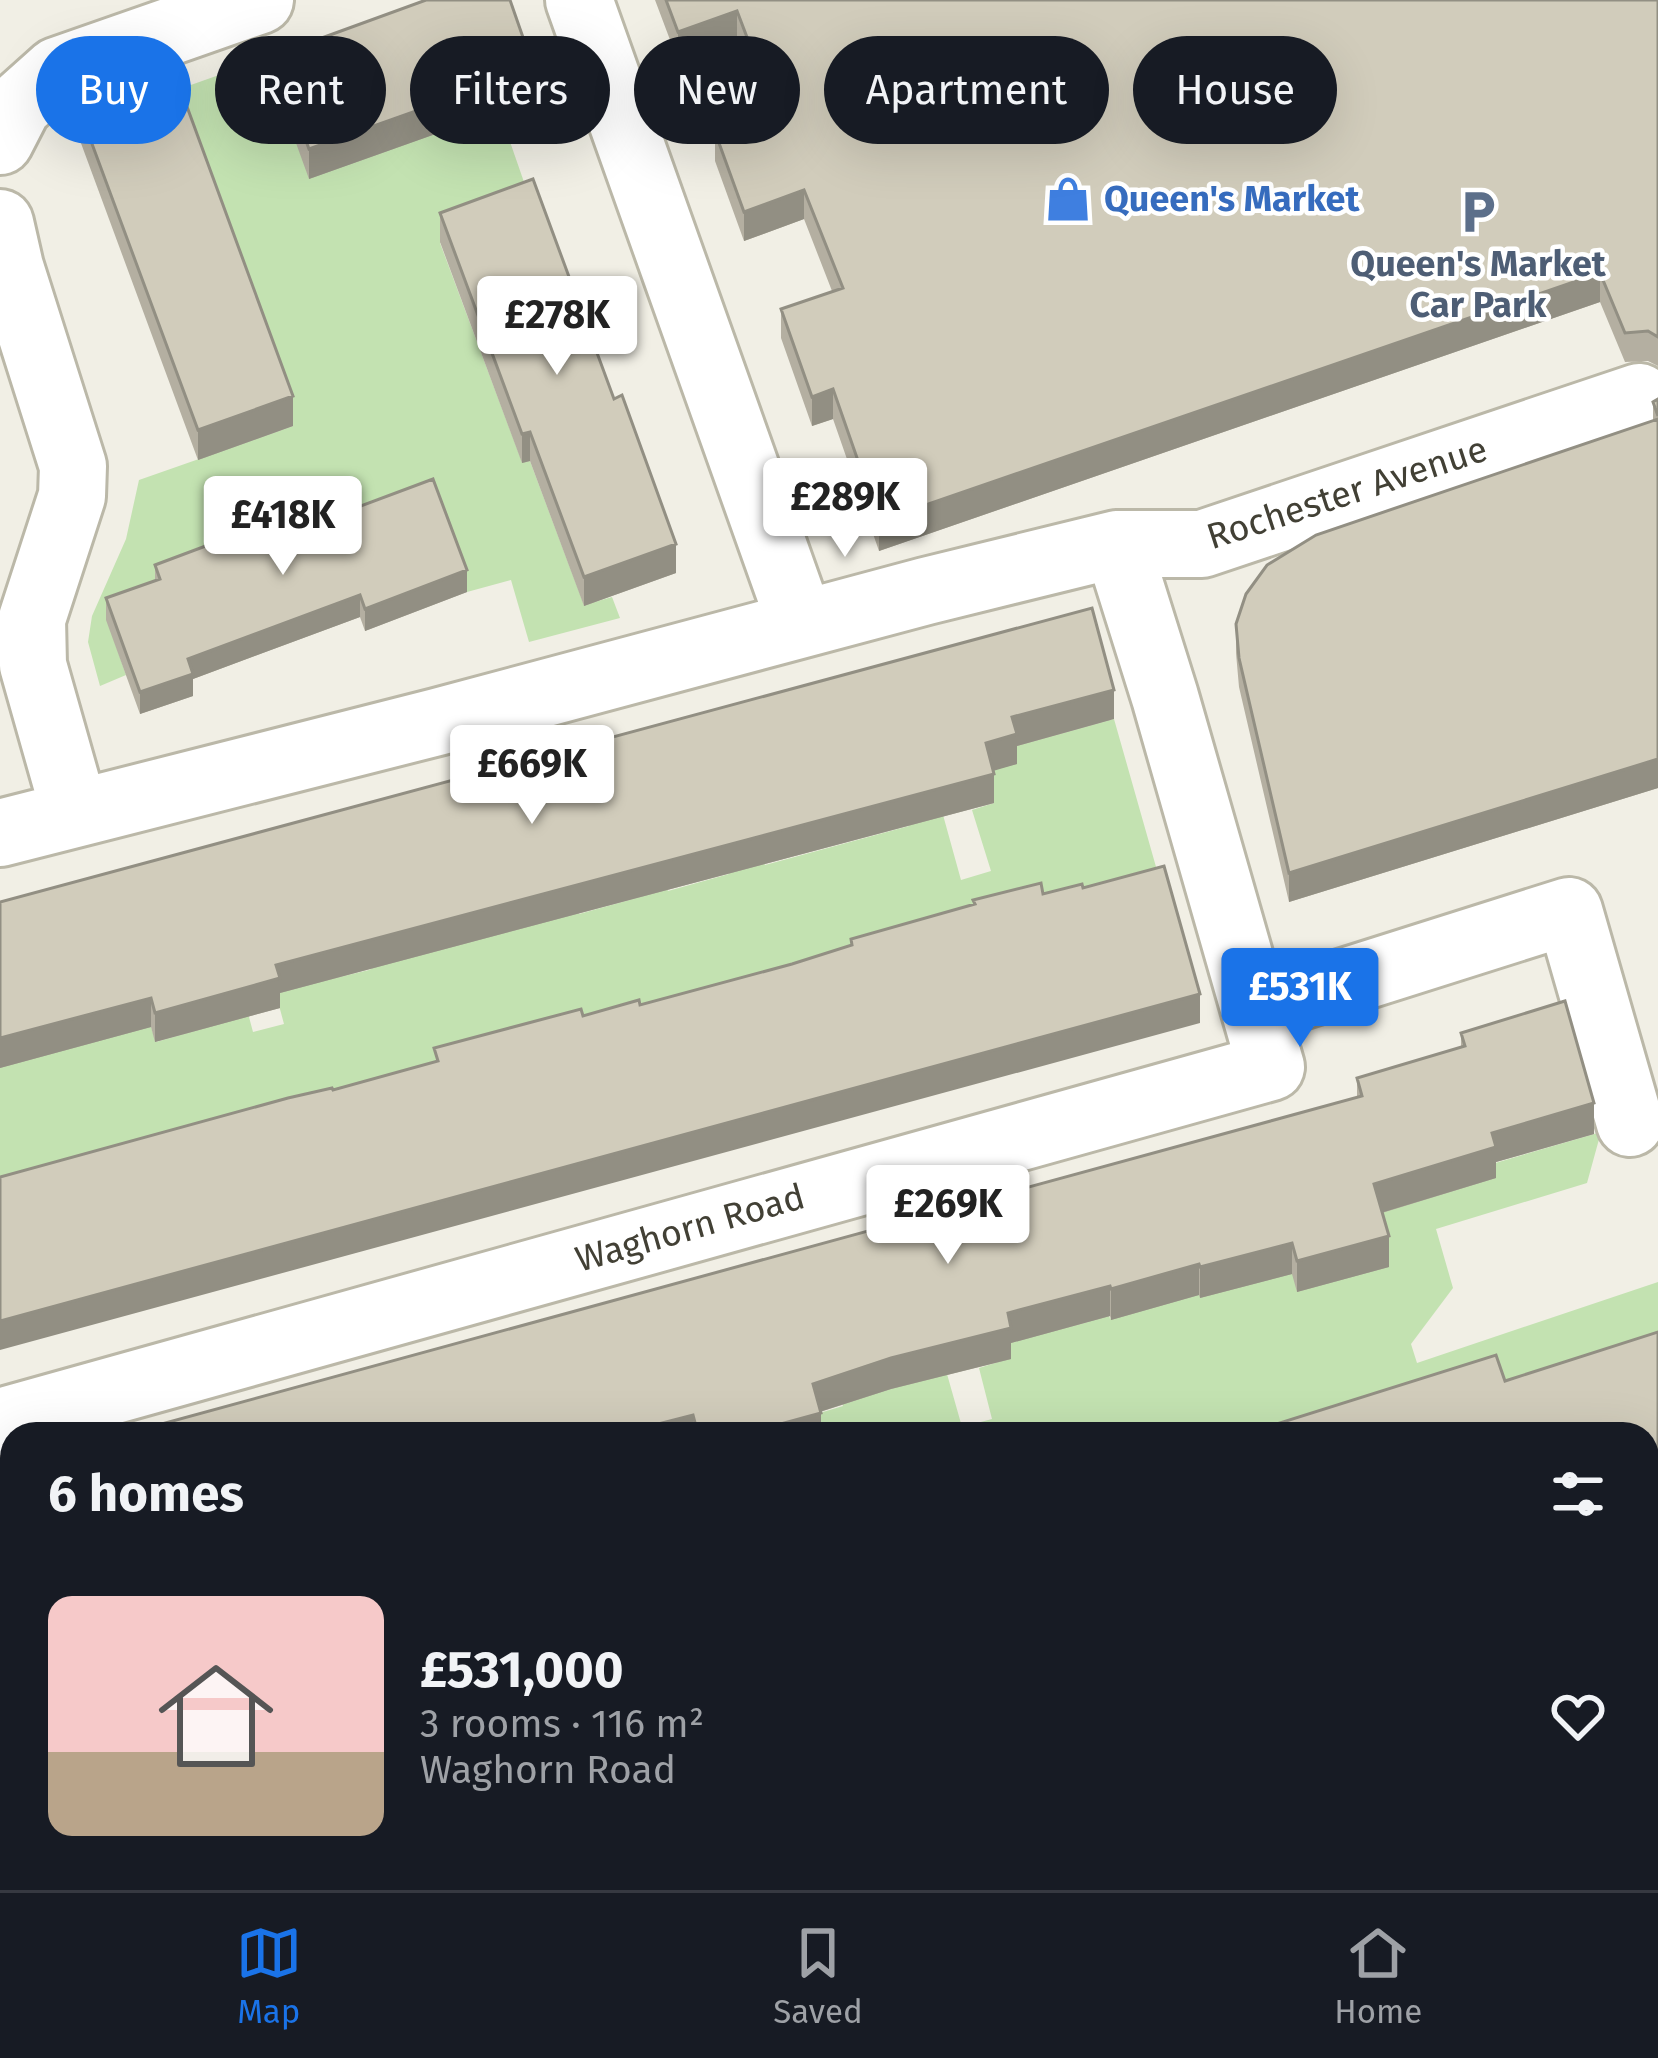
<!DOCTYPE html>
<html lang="en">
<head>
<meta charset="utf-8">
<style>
	:root { --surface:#171b24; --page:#20242c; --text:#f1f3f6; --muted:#9ea1a6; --line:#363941; --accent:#1a73e8 }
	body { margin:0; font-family:"Fira Sans",sans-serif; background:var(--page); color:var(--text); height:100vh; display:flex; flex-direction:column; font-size:45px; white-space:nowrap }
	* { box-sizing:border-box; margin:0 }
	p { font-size:39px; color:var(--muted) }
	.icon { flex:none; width:66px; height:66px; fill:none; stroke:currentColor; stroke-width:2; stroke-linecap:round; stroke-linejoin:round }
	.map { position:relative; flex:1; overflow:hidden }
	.side { position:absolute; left:0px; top:1422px; width:1659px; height:468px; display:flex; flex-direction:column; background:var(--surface); border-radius:36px 36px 0 0; box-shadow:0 12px 48px #0002 }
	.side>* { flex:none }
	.top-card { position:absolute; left:36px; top:36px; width:1587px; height:108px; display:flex; gap:24px }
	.price { position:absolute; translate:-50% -102px; padding:0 27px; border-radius:12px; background:#fff; color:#222; font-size:39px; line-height:78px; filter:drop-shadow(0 3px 6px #0008) }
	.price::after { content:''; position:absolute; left:50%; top:72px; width:36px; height:27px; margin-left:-18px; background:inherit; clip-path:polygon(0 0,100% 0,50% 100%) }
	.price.selected { background:var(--accent); color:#fff }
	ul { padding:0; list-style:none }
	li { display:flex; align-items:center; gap:36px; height:300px; padding:0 48px }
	li span { display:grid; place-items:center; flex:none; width:336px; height:240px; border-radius:24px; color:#555 }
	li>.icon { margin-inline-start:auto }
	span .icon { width:144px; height:144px; fill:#fffc; stroke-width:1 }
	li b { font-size:51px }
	h2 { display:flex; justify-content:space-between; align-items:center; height:144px; padding:0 48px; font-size:51px }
	.tag { padding:0 42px; border-radius:54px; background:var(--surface); box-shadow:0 12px 48px #0002; font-size:42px; line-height:108px }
	.tag.selected { background:var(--accent); color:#fff }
	.menu { display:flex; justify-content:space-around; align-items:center; height:168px; border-top:3px solid var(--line); background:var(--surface); font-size:33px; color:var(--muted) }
	.menu a { display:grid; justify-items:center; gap:6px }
	.menu .selected { color:var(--accent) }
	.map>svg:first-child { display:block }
	.green { fill:#c3e2b1 }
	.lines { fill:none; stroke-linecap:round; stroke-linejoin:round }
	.street-casing { stroke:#bbb8a8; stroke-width:72 }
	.street { stroke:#fff; stroke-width:66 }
	.wall { fill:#b4afa1 }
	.shaded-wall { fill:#928f83 }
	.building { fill:#d1ccbb; stroke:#928f83; stroke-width:3 }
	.labels { text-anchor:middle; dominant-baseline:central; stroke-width:9; stroke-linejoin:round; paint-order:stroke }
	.shop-label { font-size:36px; font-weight:bold; fill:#366cbe; stroke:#fff; text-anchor:start }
	.service-label { font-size:36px; font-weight:bold; fill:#4e5e75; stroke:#fff }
	.street-label { font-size:36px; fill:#424035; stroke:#fff }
</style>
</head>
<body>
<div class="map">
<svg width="1658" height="1890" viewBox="0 0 1658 1890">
	<rect width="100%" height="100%" fill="#f1efe5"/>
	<!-- green -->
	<path class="green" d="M 236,69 L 246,95 L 275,85 L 499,110 L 533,208 L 440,243 L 522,462 L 530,461 L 584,605 L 612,597 L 620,618 L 529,642 L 511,580 L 467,592 L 433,501 L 107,620 L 126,675 L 100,686 L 88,642 L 92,616 L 126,539 L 139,480 L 293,426 L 171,92 Z
		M 1114,719 L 1164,895 L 0,1210 L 0,1026 L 151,1027 L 156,1042 L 201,1029 L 245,1002 L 253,1032 L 284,1024 L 259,931 L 306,985 L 369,970 L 562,854 L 579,914 L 640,897 L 652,830 L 668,891 L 729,874 L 747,803 L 765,865 L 909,826 L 927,757 L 961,880 L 991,871 L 972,810 L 994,803 L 986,773 L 1012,747 Z
		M 1350,1131 L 1492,1164 L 1601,1132 L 1587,1183 L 1436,1229 L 1453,1288 L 1411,1344 L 1417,1363 L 1658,1282 L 1658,1367 L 1453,1434 L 818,1434 L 813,1415 L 843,1406 L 827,1349 L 863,1396 L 925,1379 L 932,1321 L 962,1427 L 992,1419 L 979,1368 L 1011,1358 L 997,1304 L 1030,1337 L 1088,1322 L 1099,1276 L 1110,1319 Z
		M 12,1643 L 12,1869 L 0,1872 L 0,1646 Z"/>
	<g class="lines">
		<!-- street casing -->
		<g class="street-casing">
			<path id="street" d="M 579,0 L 801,624
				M 0,141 L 18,106 L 57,71 L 260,0
				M 0,223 L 10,267 L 73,466 L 72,496 L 32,619 L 33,665 L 75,813
				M 0,833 L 437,722 L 926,591 L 1117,544 L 1202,544 L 1639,397
				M 1256,1010 L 1569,911 L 1630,1123
				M 0,1422 L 1271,1067 L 1165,697 L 1117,544
				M 1647,1602 L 1658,1599
				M 1598,1878 L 1603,1890
				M 704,1890 L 744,1878"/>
		</g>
		<!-- street -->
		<use href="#street" class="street"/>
	</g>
	<!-- wall -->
	<path class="wall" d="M 655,0 L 1658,0 L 1658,366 L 1648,361 L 1625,362 L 1600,302 L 879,551 L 833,419 L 812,426 L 781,338 L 781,309 L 832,291 L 804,219 L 744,241 L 715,161 L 715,132 L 765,114 L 737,40 L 678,61 Z
		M 275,55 L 534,99 L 309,179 L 275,85 Z
		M 75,98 L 293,426 L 198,460 L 75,127 Z
		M 440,213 L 676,573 L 584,606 L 530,461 L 522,463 L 440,242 Z
		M 1658,399 L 1658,788 L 1289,902 L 1239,687 L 1236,653 L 1236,624 L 1653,421 L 1653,402 Z
		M 334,516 L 467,592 L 365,631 L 360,617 L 193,679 L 193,696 L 140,714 L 106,620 L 106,598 L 155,581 L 155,565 Z
		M 1114,719 L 1017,746 L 1017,764 L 993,770 L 994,803 L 280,993 L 280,1008 L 155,1042 L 151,1027 L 0,1068 L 0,902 Z
		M 1461,1033 L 1594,1134 L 1496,1162 L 1496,1178 L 1382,1213 L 1389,1267 L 1297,1292 L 1292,1274 L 1200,1298 L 1199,1295 L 1111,1320 L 1110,1316 L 1011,1343 L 1011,1359 L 891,1389 L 820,1412 L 821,1434 L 125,1434 L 1357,1097 L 1357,1078 L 1461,1047 Z
		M 1658,1630 L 1658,1803 L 1647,1775 L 1647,1633 Z
		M 12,1878 L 466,1878 L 428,1890 L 0,1890 Z
		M 1156,1878 L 1261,1878 L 1229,1888 L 1230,1890 L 1160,1890 Z"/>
	<!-- shaded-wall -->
	<path class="shaded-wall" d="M 737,11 L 737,40 L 678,61 L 678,32 Z
		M 534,69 L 534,99 L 309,179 L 309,149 Z
		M 804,190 L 804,219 L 744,241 L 744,212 Z
		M 1600,273 L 1600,302 L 879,551 L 879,521 Z
		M 833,389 L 833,419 L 812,426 L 812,397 Z
		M 293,396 L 293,426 L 198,460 L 198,430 Z
		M 530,432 L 530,461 L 522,463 L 522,434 Z
		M 676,544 L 676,573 L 584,606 L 584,577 Z
		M 467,570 L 467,592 L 365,631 L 365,609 Z
		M 360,595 L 360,617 L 193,679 L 193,696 L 140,714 L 140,692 L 188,659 Z
		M 1114,690 L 1114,719 L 1017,746 L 1017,764 L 986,773 L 986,743 L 1012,717 Z
		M 1658,759 L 1658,788 L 1289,902 L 1289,873 Z
		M 994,774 L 994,803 L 280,993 L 280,1008 L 155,1042 L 155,1013 L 276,965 Z
		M 1200,994 L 1200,1023 L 0,1350 L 0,1321 Z
		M 151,998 L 151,1027 L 0,1068 L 0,1038 Z
		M 1594,1103 L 1594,1134 L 1496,1162 L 1496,1178 L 1374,1215 L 1374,1184 L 1492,1133 Z
		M 1389,1236 L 1389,1267 L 1297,1292 L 1297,1261 Z
		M 1292,1243 L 1292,1274 L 1200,1298 L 1200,1267 Z
		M 1199,1264 L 1199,1295 L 1111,1320 L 1111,1289 Z
		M 1110,1286 L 1110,1316 L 1011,1343 L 1011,1359 L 891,1389 L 813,1414 L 813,1384 L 1008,1313 Z
		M 821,1413 L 821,1434 L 744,1434 Z
		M 693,1415 L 693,1434 L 619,1434 Z
		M 1658,1472 L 1658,1507 L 1647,1510 L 1647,1476 Z
		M 12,1612 L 12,1643 L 0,1646 L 0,1615 Z
		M 261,1878 L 307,1878 L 307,1890 L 211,1890 Z
		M 356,1878 L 466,1878 L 428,1890 L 317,1890 Z
		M 1219,1878 L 1261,1878 L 1222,1890 Z"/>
	<!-- building -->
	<path class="building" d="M 426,0 L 510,0 L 534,69 L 309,149 L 275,55 Z
		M 666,0 L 1658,0 L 1658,337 L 1648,331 L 1625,333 L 1600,273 L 879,521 L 833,389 L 812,397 L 781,309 L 843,288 L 804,190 L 744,212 L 715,132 L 775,111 L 737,11 L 678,32 Z
		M 171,63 L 293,396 L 198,430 L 75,98 Z
		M 533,179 L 614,399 L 622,395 L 676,544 L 584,577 L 530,432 L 522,434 L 440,213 Z
		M 1658,399 L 1658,416 L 1653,402 Z
		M 1658,419 L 1658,759 L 1289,873 L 1239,658 L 1236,624 L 1246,594 L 1267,565 L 1316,535 Z
		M 433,479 L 467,570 L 365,609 L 360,595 L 188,659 L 193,674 L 140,692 L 106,598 L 160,579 L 155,565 L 328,500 L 334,516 Z
		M 1092,608 L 1114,690 L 1012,717 L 1017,734 L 986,743 L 994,774 L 276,965 L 280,978 L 155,1013 L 151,998 L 0,1038 L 0,902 Z
		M 1164,866 L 1200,994 L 0,1321 L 0,1177 L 288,1098 L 332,1088 L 333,1090 L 438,1061 L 434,1048 L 581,1009 L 583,1016 L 639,1000 L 640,1005 L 792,964 L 852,945 L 851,939 L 975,904 L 973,900 L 1041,883 L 1043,894 L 1082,884 L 1083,888 Z
		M 1565,1001 L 1594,1103 L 1492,1133 L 1496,1147 L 1374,1184 L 1389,1236 L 1297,1261 L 1292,1243 L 1200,1267 L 1199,1264 L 1111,1289 L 1110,1286 L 1008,1313 L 1011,1328 L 891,1358 L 813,1384 L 821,1413 L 744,1434 L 698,1434 L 693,1415 L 619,1434 L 125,1434 L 1362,1096 L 1357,1078 L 1465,1046 L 1461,1033 Z
		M 1658,1332 L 1658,1472 L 1647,1476 L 1647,1434 L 1273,1434 L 1270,1426 L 1496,1355 L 1505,1381 Z
		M 12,1466 L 12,1612 L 0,1615 L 0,1469 Z
		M 1658,1630 L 1658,1774 L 1647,1746 L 1647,1633 Z
		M 12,1835 L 12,1878 L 261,1878 L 211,1890 L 0,1890 L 0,1838 Z
		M 310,1878 L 356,1878 L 317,1890 L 314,1890 Z
		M 1168,1878 L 1226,1878 L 1230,1890 L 1171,1890 Z"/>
	<!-- icons -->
	<defs>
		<g id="shop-bare" transform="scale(3.6)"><path d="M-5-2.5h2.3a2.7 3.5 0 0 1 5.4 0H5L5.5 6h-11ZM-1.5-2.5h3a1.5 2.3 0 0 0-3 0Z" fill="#3f7fe0" stroke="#fff" stroke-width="2.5" paint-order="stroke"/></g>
		<g id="parking-bare" transform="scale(3.6)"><path d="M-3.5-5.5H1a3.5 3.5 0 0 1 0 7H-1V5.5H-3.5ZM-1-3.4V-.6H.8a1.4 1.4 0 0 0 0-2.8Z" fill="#5c6f8a" stroke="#fff" stroke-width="2.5" paint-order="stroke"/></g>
	</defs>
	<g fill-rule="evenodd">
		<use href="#shop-bare" x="1068" y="199"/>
		<use href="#parking-bare" x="1478" y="212"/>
	</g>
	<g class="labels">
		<!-- shop labels -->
		<g class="shop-label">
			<text x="1104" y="199">Queen's Market</text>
		</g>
		<!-- service labels -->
		<g class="service-label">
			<text x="1478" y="264">Queen's Market<tspan x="1478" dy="41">Car Park</tspan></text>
		</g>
		<!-- street labels -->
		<g class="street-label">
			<text transform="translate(1347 493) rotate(-18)">Rochester Avenue</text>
			<text transform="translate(690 1228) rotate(-16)">Waghorn Road</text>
		</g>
	</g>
</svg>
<b class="price" style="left:557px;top:378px">£278K</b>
<b class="price" style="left:845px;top:560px">£289K</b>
<b class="price" style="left:283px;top:578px">£418K</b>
<b class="price" style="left:532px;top:827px">£669K</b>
<b class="price selected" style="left:1300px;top:1050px">£531K</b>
<b class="price" style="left:948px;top:1267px">£269K</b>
<div class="top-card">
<a class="tag selected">Buy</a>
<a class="tag">Rent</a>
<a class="tag">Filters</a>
<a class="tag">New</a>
<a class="tag">Apartment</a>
<a class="tag">House</a>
</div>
<section class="side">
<h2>6 homes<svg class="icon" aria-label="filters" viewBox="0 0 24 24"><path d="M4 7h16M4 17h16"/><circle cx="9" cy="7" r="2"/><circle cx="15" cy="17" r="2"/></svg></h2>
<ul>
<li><span style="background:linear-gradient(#f6c9c9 65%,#b9a48a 0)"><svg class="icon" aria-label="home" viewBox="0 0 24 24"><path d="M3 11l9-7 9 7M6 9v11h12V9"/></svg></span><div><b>£531,000</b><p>3 rooms · 116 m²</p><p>Waghorn Road</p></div><svg class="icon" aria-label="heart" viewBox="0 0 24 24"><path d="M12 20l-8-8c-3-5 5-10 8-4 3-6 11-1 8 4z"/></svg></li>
</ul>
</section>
</div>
<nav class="menu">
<a class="selected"><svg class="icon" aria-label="map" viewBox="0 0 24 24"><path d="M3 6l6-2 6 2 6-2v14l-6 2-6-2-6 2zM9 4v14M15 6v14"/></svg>Map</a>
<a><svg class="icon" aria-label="saved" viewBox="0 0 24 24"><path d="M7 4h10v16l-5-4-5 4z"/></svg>Saved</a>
<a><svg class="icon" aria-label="home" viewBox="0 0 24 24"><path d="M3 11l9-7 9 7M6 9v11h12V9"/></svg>Home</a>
</nav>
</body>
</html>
